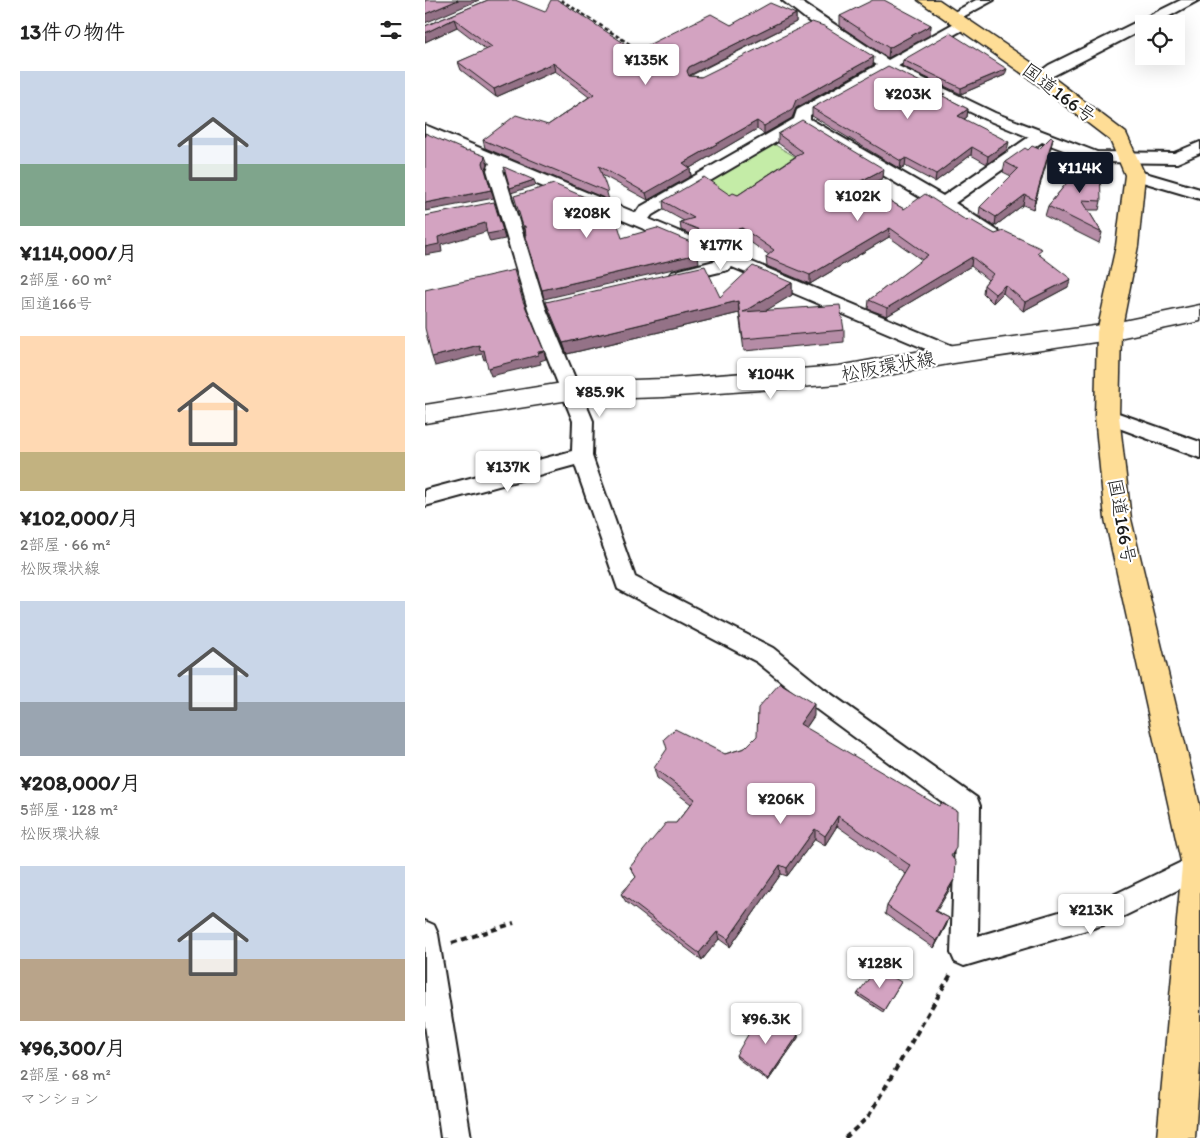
<!DOCTYPE html>
<html lang="ja">
<head>
<meta charset="utf-8">
<style>
	:root { --surface:#fff; --page:#f6f6f6; --text:#222; --muted:#767676; --accent:#111827 }
	body { margin:0; font-family:Itim,"Klee One",sans-serif; background:var(--page); color:var(--text); height:100vh; display:flex; flex-direction:column; font-size:19px; white-space:nowrap }
	* { box-sizing:border-box; margin:0 }
	p { font-size:16px; color:var(--muted) }
	.icon { flex:none; width:28px; height:28px; fill:none; stroke:currentColor; stroke-width:2; stroke-linecap:round; stroke-linejoin:round }
	.map { position:relative; flex:1; overflow:hidden }
	.panel { display:flex; flex-direction:column; background:var(--surface); width:425px }
	.panel>* { flex:none }
	.buttons { position:absolute; left:710px; top:15px; display:grid; gap:10px }
	.buttons a { display:grid; place-items:center; width:50px; height:50px; border-radius:0px; background:var(--surface); box-shadow:0 5px 20px #0002; font-size:25px }
	.price { position:absolute; translate:-50% -42px; padding:0 11px; border-radius:5px; background:#fff; color:#222; font-size:16px; line-height:32px; filter:drop-shadow(0 1px 2px #0008) }
	.price::after { content:''; position:absolute; left:50%; top:30px; width:15px; height:11px; margin-left:-8px; background:inherit; clip-path:polygon(0 0,100% 0,50% 100%) }
	.price.on { background:var(--accent); color:#fff }
	ul { padding:0; list-style:none }
	li { display:grid; align-content:center; gap:10px; height:265px; padding:0 20px }
	li span { display:grid; place-items:center; height:155px; border-radius:0px; color:#555 }
	li>.icon { margin-inline-start:auto }
	span .icon { width:90px; height:90px; fill:#fffc; stroke-width:1 }
	li b { font-size:21px }
	h2 { display:flex; justify-content:space-between; align-items:center; height:60px; padding:0 20px; font-size:21px }
	main { display:flex; flex:1; min-height:0 }
	.map>svg:first-child { display:block }
	.green { fill:#c4eca7; stroke:#708462 }
	.lines { fill:none; stroke-linecap:round; stroke-linejoin:round }
	.minor-casing { stroke:#1c1c1c; stroke-width:4 }
	.secondary-casing { stroke:#1c1c1c; stroke-width:3 }
	.trunk-casing { stroke:#1c1c1c; stroke-width:3 }
	.path-far1 { stroke:#1c1c1c; stroke-width:2.5; stroke-dasharray:4 2.5; stroke-linecap:butt }
	.path { stroke:#1c1c1c; stroke-width:4; stroke-dasharray:6 4.5; stroke-linecap:butt }
	.minor { fill:#fff; fill-rule:evenodd }
	.secondary { fill:#fff; fill-rule:evenodd }
	.trunk { fill:#fedd96; fill-rule:evenodd }
	.wall { fill:#b58ca6; stroke:#1c1c1c }
	.shaded-wall { fill:#947287; stroke:#1c1c1c }
	.building { fill:#d3a3c1; stroke:#1c1c1c }
	.labels { text-anchor:middle; dominant-baseline:central; stroke-width:4.5; stroke-linejoin:round; paint-order:stroke }
	.street-label { font-size:19px; fill:#1c1c1c; stroke:#fff }
</style>
</head>
<body>
<main>
<section class="panel">
<h2>13件の物件<svg class="icon" aria-label="filters" viewBox="0 0 24 24"><path d="M4 7h16M4 17h16"/><circle cx="9" cy="7" r="2"/><circle cx="15" cy="17" r="2"/></svg></h2>
<ul>
<li><span style="background:linear-gradient(#c9d6e8 60%,#7fa58c 0)"><svg class="icon" aria-label="home" viewBox="0 0 24 24"><path d="M3 11l9-7 9 7M6 9v11h12V9"/></svg></span><div><b>¥114,000/月</b><p>2部屋 · 60 m²</p><p>国道166号</p></div></li>
<li><span style="background:linear-gradient(#ffd9b3 75%,#c2b280 0)"><svg class="icon" aria-label="home" viewBox="0 0 24 24"><path d="M3 11l9-7 9 7M6 9v11h12V9"/></svg></span><div><b>¥102,000/月</b><p>2部屋 · 66 m²</p><p>松阪環状線</p></div></li>
<li><span style="background:linear-gradient(#c9d6e8 65%,#9aa5b1 0)"><svg class="icon" aria-label="home" viewBox="0 0 24 24"><path d="M3 11l9-7 9 7M6 9v11h12V9"/></svg></span><div><b>¥208,000/月</b><p>5部屋 · 128 m²</p><p>松阪環状線</p></div></li>
<li><span style="background:linear-gradient(#c9d6e8 60%,#b9a48a 0)"><svg class="icon" aria-label="home" viewBox="0 0 24 24"><path d="M3 11l9-7 9 7M6 9v11h12V9"/></svg></span><div><b>¥96,300/月</b><p>2部屋 · 68 m²</p><p>マンション</p></div></li>
</ul>
</section>
<div class="map">
<svg width="775" height="1138" viewBox="0 0 775 1138">
	<rect width="100%" height="100%" fill="#fff"/>
	<filter id="ink" filterUnits="userSpaceOnUse"><feTurbulence type="fractalNoise" baseFrequency=".02" numOctaves="2"/><feDisplacementMap in="SourceGraphic" scale="10" xChannelSelector="R" yChannelSelector="G"/><feConvolveMatrix kernelMatrix="1 2 1 2 8 2 1 2 1" color-interpolation-filters="sRGB"/></filter>
	<g filter="url(#ink)">
		<!-- green -->
		<path class="green" d="M 347,143 L 376,160 L 352,223 L 281,183 Z"/>
		<g class="lines">
			<!-- minor casing -->
			<g class="minor-casing">
				<path id="minor" d="M 357,0 L 373,0 L 463,60 L 533,21 L 543,21 L 545,24 L 543,27 L 473,66 L 570,113 L 672,152 L 749,153 L 775,142 L 775,153 L 752,163 L 670,162 L 617,142 L 530,203 L 573,231 L 575,235 L 573,239 L 567,240 L 377,127 L 227,215 L 224,219 L 535,349 L 538,354 L 535,359 L 529,361 L 307,267 L 303,270 L 253,282 L 247,280 L 244,276 L 247,272 L 293,260 L 78,170 L 121,309 L 168,421 L 167,456 L 210,577 L 348,648 L 399,689 L 552,798 L 555,806 L 553,936 L 682,898 L 775,853 L 775,879 L 685,923 L 539,966 L 530,962 L 526,953 L 531,812 L 383,703 L 332,662 L 193,589 L 150,465 L 0,506 L 0,490 L 147,451 L 148,421 L 103,309 L 62,170 L 65,163 L 0,136 L 0,125 L 211,213 L 215,207 L 369,119 L 372,110 L 452,65 L 386,23 ZM 462,72 L 560,119 L 604,137 L 518,196 L 385,119 L 385,115 Z
					M 551,0 L 569,0 L 532,20 L 527,21 L 520,17 Z
					M 756,0 L 774,0 L 730,24 L 719,24 L 719,29 L 620,80 L 610,80 L 608,77 L 624,65 Z
					M 710,170 L 775,189 L 775,199 L 704,178 L 702,175 L 704,172 Z
					M 682,409 L 775,442 L 775,458 L 675,421 L 672,416 L 675,411 Z
					M 0,921 L 9,925 L 13,934 L 46,1138 L 16,1138 L 0,1025 Z"/>
			</g>
			<!-- secondary casing -->
			<g class="secondary-casing">
				<path id="secondary" d="M 775,305 L 775,321 L 684,340 L 529,363 L 414,384 L 239,397 L 144,400 L 0,423 L 0,405 L 144,382 L 239,379 L 414,366 L 529,345 L 684,324 Z"/>
			</g>
			<!-- trunk casing -->
			<g class="trunk-casing">
				<path id="trunk" d="M 493,0 L 514,0 L 622,73 L 701,133 L 720,175 L 713,246 L 696,332 L 694,416 L 706,519 L 775,806 L 775,1066 L 770,1138 L 732,1138 L 757,866 L 680,519 L 670,416 L 672,332 L 691,246 L 700,175 L 685,140 L 608,81 Z"/>
			</g>
			<!-- path-far1 -->
			<path class="path-far1" d="M 136,0 L 217,52"/>
			<!-- path -->
			<path class="path" d="M 27,943 L 89,923
				M 420,1138 L 443,1117 L 526,974"/>
			<!-- minor -->
			<use href="#minor" class="minor"/>
			<!-- secondary -->
			<use href="#secondary" class="secondary"/>
			<!-- trunk -->
			<use href="#trunk" class="trunk"/>
		</g>
		<!-- wall -->
		<path class="wall" d="M 63,0 L 211,51 L 306,25 L 371,14 L 371,22 L 265,76 L 276,77 L 448,65 L 371,108 L 367,118 L 339,134 L 332,129 L 265,168 L 266,176 L 223,200 L 177,175 L 184,200 L 60,148 L 58,140 L 123,125 L 164,97 L 130,71 L 71,97 L 36,70 L 33,62 L 62,50 L 32,27 L 0,42 L 0,26 Z
			M 415,16 L 506,25 L 505,35 L 463,58 L 415,26 Z
			M 478,60 L 580,75 L 536,94 L 477,66 Z
			M 519,97 L 543,109 L 542,117 L 539,119 L 582,150 L 562,164 L 546,155 L 510,182 L 480,166 L 475,169 L 387,116 L 387,108 Z
			M 353,134 L 458,178 L 440,187 L 479,209 L 542,221 L 615,255 L 643,287 L 598,311 L 578,293 L 568,303 L 558,293 L 559,285 L 563,280 L 546,266 L 462,316 L 443,309 L 444,300 L 497,260 L 464,237 L 385,284 L 342,266 L 341,257 L 344,255 L 318,237 L 288,244 L 256,230 L 255,222 L 259,221 L 239,210 L 238,201 L 305,195 L 313,195 L 371,156 L 353,143 Z
			M 628,138 L 626,147 L 608,209 L 598,205 L 570,226 L 554,216 L 555,207 L 586,176 L 578,172 L 580,162 L 603,150 L 614,149 Z
			M 661,159 L 676,201 L 674,210 L 663,210 L 677,233 L 674,243 L 620,216 L 623,206 Z
			M 367,283 L 367,295 L 341,310 L 419,330 L 419,342 L 319,351 L 314,313 L 142,354 L 125,314 L 121,302 L 295,297 Z
			M 389,716 L 381,728 L 527,858 L 526,887 L 511,911 L 524,918 L 521,926 L 509,948 L 460,914 L 462,906 L 481,874 L 412,826 L 400,845 L 390,839 L 362,876 L 356,874 L 305,947 L 294,939 L 277,960 L 201,902 L 196,894 L 211,877 L 205,867 L 251,823 L 266,804 L 232,778 L 229,768 L 300,754 L 320,748 Z
			M 476,982 L 458,1012 L 432,995 L 433,993 Z
			M 373,1035 L 373,1038 L 343,1081 L 312,1058 L 311,1055 Z"/>
		<!-- shaded-wall -->
		<path class="shaded-wall" d="M 33,0 L 54,0 L 0,23 L 0,14 Z
			M 371,14 L 371,22 L 265,75 L 262,79 L 262,71 L 264,67 Z
			M 29,19 L 32,27 L 0,42 L 0,33 Z
			M 506,25 L 505,35 L 463,58 L 464,48 Z
			M 449,57 L 448,65 L 371,108 L 367,118 L 339,134 L 339,126 L 371,100 Z
			M 128,63 L 130,71 L 71,97 L 69,89 Z
			M 582,69 L 580,75 L 536,94 L 536,88 Z
			M 543,109 L 542,117 L 532,124 L 533,116 Z
			M 332,121 L 332,129 L 265,168 L 266,176 L 223,200 L 221,193 L 258,163 Z
			M 628,138 L 626,147 L 608,209 L 610,200 Z
			M 584,142 L 582,150 L 562,164 L 563,156 Z
			M 547,147 L 546,155 L 510,182 L 511,174 Z
			M 60,156 L 63,164 L 60,171 L 58,163 Z
			M 481,158 L 480,166 L 475,169 L 476,161 Z
			M 459,169 L 458,178 L 432,191 L 432,183 Z
			M 109,180 L 111,185 L 86,193 L 85,188 Z
			M 66,190 L 69,198 L 0,211 L 0,203 Z
			M 600,195 L 598,205 L 570,226 L 571,217 Z
			M 72,210 L 80,239 L 65,242 L 62,234 Z
			M 60,223 L 63,231 L 16,245 L 17,252 L 0,255 L 0,247 L 13,237 Z
			M 98,226 L 100,226 L 103,234 L 100,235 Z
			M 317,228 L 318,237 L 288,244 L 287,235 Z
			M 465,228 L 464,237 L 385,284 L 385,275 Z
			M 273,254 L 274,263 L 119,299 L 117,290 Z
			M 547,257 L 546,266 L 462,316 L 462,308 Z
			M 646,279 L 643,287 L 598,311 L 600,302 Z
			M 367,283 L 367,295 L 319,324 L 318,312 Z
			M 580,285 L 578,293 L 568,303 L 570,294 Z
			M 313,301 L 314,313 L 142,354 L 138,343 Z
			M 54,345 L 59,350 L 63,359 L 59,360 L 57,354 L 10,366 L 7,357 Z
			M 119,351 L 121,359 L 115,361 L 116,364 L 66,376 L 63,368 Z
			M 389,704 L 389,716 L 375,736 L 375,724 Z
			M 413,816 L 412,826 L 400,845 L 400,836 Z
			M 390,829 L 390,839 L 362,876 L 362,868 Z
			M 355,865 L 356,874 L 305,947 L 303,939 Z
			M 530,878 L 526,887 L 507,919 L 510,911 Z
			M 524,918 L 521,926 L 509,948 L 512,941 Z
			M 292,932 L 294,939 L 277,960 L 274,953 Z
			M 373,1035 L 373,1038 L 343,1081 L 343,1079 Z"/>
		<!-- building -->
		<path class="building" d="M 0,0 L 33,0 L 0,14 Z
			M 63,0 L 90,0 L 120,12 L 126,0 L 133,0 L 211,51 L 286,14 L 306,25 L 345,3 L 371,14 L 264,67 L 262,71 L 264,76 L 276,77 L 387,22 L 399,26 L 449,57 L 371,100 L 367,110 L 339,126 L 332,121 L 258,163 L 265,168 L 221,193 L 174,166 L 183,192 L 58,140 L 91,115 L 123,125 L 169,94 L 128,63 L 69,89 L 33,62 L 67,47 L 29,19 L 0,33 L 0,26 Z
			M 448,0 L 459,0 L 506,25 L 464,48 L 415,16 Z
			M 525,33 L 582,69 L 536,88 L 478,60 Z
			M 463,66 L 520,94 L 516,95 L 543,109 L 533,116 L 584,142 L 563,156 L 547,147 L 511,174 L 481,158 L 476,161 L 387,108 Z
			M 377,120 L 459,169 L 432,183 L 479,209 L 500,194 L 542,221 L 544,219 L 570,234 L 579,231 L 617,249 L 612,253 L 646,279 L 600,302 L 580,285 L 570,294 L 559,285 L 568,274 L 547,257 L 462,308 L 444,300 L 503,255 L 465,228 L 385,275 L 341,257 L 349,250 L 317,228 L 287,235 L 255,222 L 269,218 L 238,201 L 279,177 L 305,195 L 308,193 L 313,195 L 378,152 L 353,134 Z
			M 0,133 L 42,151 L 44,150 L 60,156 L 58,163 L 66,190 L 0,203 Z
			M 626,137 L 628,138 L 610,200 L 600,195 L 571,217 L 555,207 L 593,169 L 580,162 L 600,148 L 603,150 L 607,146 L 614,149 Z
			M 661,159 L 675,165 L 676,201 L 657,200 L 677,233 L 623,206 Z
			M 79,167 L 109,180 L 85,188 Z
			M 129,184 L 188,209 L 197,238 L 232,228 L 268,243 L 273,254 L 117,290 L 101,237 L 100,226 L 98,226 L 89,196 Z
			M 69,202 L 78,231 L 62,234 L 60,223 L 13,237 L 14,244 L 0,247 L 0,216 Z
			M 280,266 L 295,297 L 328,266 L 367,283 L 318,312 L 415,305 L 419,330 L 318,339 L 313,301 L 138,343 L 121,302 Z
			M 89,270 L 98,301 L 119,351 L 113,352 L 113,355 L 63,368 L 59,350 L 55,351 L 54,345 L 7,357 L 0,328 L 0,290 Z
			M 355,683 L 389,704 L 375,724 L 514,806 L 516,803 L 532,811 L 531,848 L 526,856 L 531,862 L 530,878 L 510,911 L 524,918 L 512,941 L 462,906 L 486,866 L 413,816 L 400,836 L 390,829 L 362,868 L 355,865 L 303,939 L 292,932 L 274,953 L 196,894 L 211,877 L 205,867 L 241,823 L 251,823 L 270,799 L 229,768 L 242,749 L 239,739 L 250,729 L 300,754 L 320,748 L 332,736 L 333,708 Z
			M 452,968 L 476,982 L 459,1010 L 433,993 Z
			M 337,1011 L 373,1035 L 343,1079 L 311,1055 Z"/>
	</g>
	<g class="labels">
		<!-- street labels -->
		<g class="street-label">
			<text transform="translate(634 93) rotate(37)">国道166号</text>
			<text transform="translate(463 366) rotate(-10)">松阪環状線</text>
			<text transform="translate(697 521) rotate(80)">国道166号</text>
		</g>
	</g>
</svg>
<div class="buttons">
<a><svg class="icon" aria-label="locate" viewBox="0 0 24 24"><circle cx="12" cy="12" r="6"/><path d="M12 2v4M12 18v4M2 12h4M18 12h4"/></svg></a>
</div>
<b class="price" style="left:221px;top:86px">¥135K</b>
<b class="price" style="left:483px;top:120px">¥203K</b>
<b class="price on" style="left:655px;top:194px">¥114K</b>
<b class="price" style="left:433px;top:222px">¥102K</b>
<b class="price" style="left:162px;top:239px">¥208K</b>
<b class="price" style="left:296px;top:271px">¥177K</b>
<b class="price" style="left:346px;top:400px">¥104K</b>
<b class="price" style="left:175px;top:418px">¥85.9K</b>
<b class="price" style="left:83px;top:493px">¥137K</b>
<b class="price" style="left:356px;top:825px">¥206K</b>
<b class="price" style="left:666px;top:936px">¥213K</b>
<b class="price" style="left:455px;top:989px">¥128K</b>
<b class="price" style="left:341px;top:1045px">¥96.3K</b>
</div>
</main>
</body>
</html>
